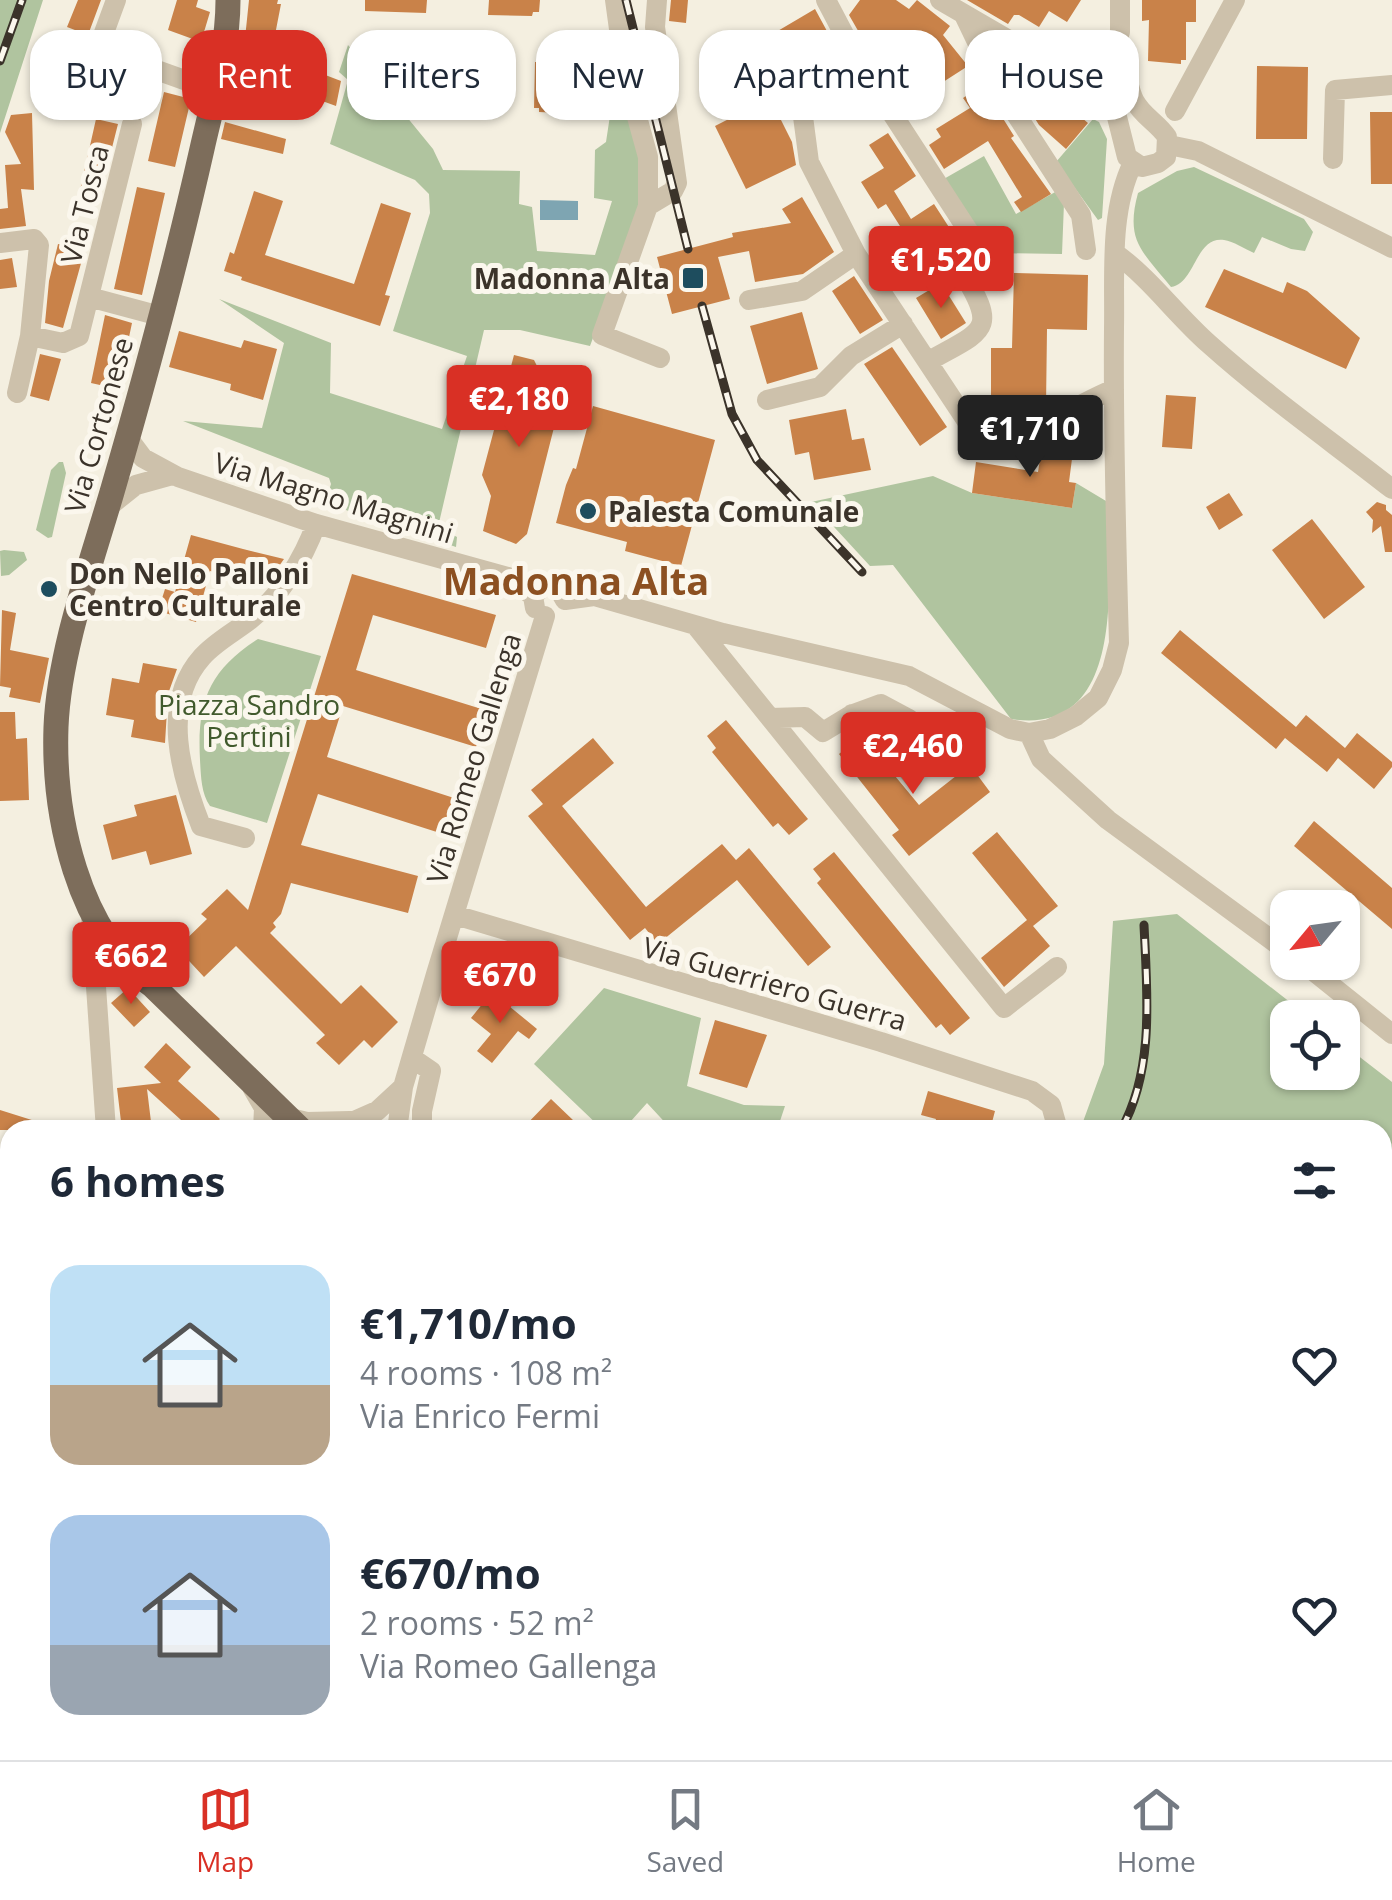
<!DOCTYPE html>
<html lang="en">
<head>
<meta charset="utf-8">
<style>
	:root { --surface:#fff; --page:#f2f2f3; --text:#1f2937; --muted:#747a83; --line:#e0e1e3; --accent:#d93025 }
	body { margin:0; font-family:"Open Sans",sans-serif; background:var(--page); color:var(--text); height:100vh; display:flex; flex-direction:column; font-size:38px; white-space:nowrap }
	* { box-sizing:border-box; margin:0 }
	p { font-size:32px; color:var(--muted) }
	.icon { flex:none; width:55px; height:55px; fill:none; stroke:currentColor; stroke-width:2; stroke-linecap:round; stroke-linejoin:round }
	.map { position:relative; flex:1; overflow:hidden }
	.panel { position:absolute; left:0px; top:1120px; width:1392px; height:640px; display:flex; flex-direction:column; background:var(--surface); border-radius:30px 30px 0 0; box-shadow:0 2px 8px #0004 }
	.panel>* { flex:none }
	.banner { position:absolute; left:30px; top:30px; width:1332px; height:90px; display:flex; gap:20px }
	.needle { width:65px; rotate:241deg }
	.controls { position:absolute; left:1270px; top:890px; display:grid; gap:20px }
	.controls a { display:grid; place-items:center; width:90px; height:90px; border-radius:20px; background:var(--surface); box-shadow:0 2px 8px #0004; font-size:50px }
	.price { position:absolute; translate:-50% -85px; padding:0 22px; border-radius:10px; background:var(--accent); color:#fff; font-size:32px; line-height:65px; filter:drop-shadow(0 2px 5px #0008) }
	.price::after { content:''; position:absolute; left:50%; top:60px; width:30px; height:22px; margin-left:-15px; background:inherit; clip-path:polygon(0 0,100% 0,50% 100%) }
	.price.active { background:#222; color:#fff }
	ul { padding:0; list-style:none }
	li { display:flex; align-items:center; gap:30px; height:250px; padding:0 50px }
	li span { display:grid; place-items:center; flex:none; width:280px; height:200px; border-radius:30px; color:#555 }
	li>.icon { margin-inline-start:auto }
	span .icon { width:120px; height:120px; fill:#fffc; stroke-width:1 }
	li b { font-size:42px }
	h2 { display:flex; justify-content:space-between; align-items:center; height:120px; padding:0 50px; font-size:42px }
	.pill { padding:0 35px; border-radius:30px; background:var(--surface); box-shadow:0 2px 8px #0004; font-size:35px; line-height:90px }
	.pill.active { background:var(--accent); color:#fff }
	.menu { display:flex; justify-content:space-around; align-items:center; height:140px; border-top:2px solid var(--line); background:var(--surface); font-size:28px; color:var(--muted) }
	.menu a { display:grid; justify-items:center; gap:5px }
	.menu .active { color:var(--accent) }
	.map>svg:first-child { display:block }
	.green { fill:#b0c49f }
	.water { fill:#7ea5b2 }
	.building { fill:#c98249 }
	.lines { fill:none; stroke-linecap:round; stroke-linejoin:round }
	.minor { stroke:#cdc1ab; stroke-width:20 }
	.major { stroke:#7d6d5b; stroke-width:25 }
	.rail-casing { stroke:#3b332a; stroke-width:9 }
	.rail { stroke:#fbf7ed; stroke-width:5; stroke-dasharray:15; stroke-linecap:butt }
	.poi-dot { fill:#1e4d5e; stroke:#fbf7ed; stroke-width:4 }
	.labels { text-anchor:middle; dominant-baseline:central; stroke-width:10; stroke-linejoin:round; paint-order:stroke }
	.street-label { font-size:28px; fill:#3b332a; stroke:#fbf7ed }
	.poi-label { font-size:28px; font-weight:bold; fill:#3b332a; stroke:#fbf7ed; text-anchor:start }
	.park-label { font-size:28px; fill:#415a2d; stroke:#fbf7ed }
	.district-label { font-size:38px; font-weight:bold; fill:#8c5021; stroke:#fbf7ed }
</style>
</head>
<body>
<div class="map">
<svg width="1392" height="1760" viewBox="0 0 1392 1760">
	<rect width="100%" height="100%" fill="#f4efe0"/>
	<!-- green -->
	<path class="green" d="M 0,0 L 43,0 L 0,133 Z
		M 348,45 L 433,149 L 443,170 L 520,171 L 519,204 L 532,207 L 537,251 L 595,255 L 612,201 L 594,198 L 595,150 L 606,142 L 616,76 L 637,146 L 645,197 L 590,346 L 520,330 L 484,330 L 438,527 L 457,537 L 456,547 L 325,503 L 331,484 L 329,478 L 183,421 L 262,428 L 284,343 L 219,299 L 331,343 L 330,393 L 442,429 L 467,356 L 393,331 L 430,213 L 429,194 L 415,180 L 330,144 L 348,80 L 339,72 Z
		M 113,66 L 149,80 L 139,121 L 87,110 L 91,78 Z
		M 1093,119 L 1099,122 L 1107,139 L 1102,218 L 1098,220 L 1056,162 Z
		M 984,156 L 1016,214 L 1057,191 L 1064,203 L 1062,254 L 990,253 L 942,180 Z
		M 1194,167 L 1304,219 L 1313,232 L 1305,251 L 1291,249 L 1262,237 L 1254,253 C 1245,249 1233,241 1224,240 C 1195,236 1196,283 1171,287 C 1142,251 1125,241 1138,193 L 1177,171 Z
		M 59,462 L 63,462 L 66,473 L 52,537 L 48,538 L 36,530 L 51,470 Z
		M 933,476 L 972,493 L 1072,508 L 1076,483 L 1106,501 C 1109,574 1129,738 1011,719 L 893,565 L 870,566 L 811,502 Z
		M 4,550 L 24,552 L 27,560 L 9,575 L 1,576 L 0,551 Z
		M 258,639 L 321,656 L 267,823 L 210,806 C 201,793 201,776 200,760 C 197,703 208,671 258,639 Z
		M 1177,914 L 1309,1017 L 1288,1018 L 1288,1072 L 1342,1072 L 1343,1044 L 1392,1082 L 1392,1633 L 1382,1633 L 1382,1130 L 1080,1130 L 1104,1064 L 1113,921 Z
		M 604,988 L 701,1018 L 687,1086 L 744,1105 L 785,1106 L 777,1130 L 672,1130 L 647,1103 L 623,1130 L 603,1130 L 534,1064 Z
		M 10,1446 L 10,1506 L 0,1507 L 0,1463 Z
		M 1092,1750 L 1284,1750 L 1288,1760 L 1083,1760 Z"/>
	<!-- water -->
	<path class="water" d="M 540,200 L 578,201 L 578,220 L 540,220 Z"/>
	<!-- building -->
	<path class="building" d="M 78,0 L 101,0 L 88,35 L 67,27 Z
		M 177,0 L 198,0 L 196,7 L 210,12 L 201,42 L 168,30 Z
		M 249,0 L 278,0 L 277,4 L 281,4 L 268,71 L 303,80 L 307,68 L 341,81 L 336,106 L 303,94 L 297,118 L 236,102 L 249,49 L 244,48 Z
		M 365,0 L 427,0 L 426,13 L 365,11 Z
		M 489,0 L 540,0 L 539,12 L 533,12 L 532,16 L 488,15 Z
		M 671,0 L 688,0 L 686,23 L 669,21 Z
		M 860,0 L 896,0 L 909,9 L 917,0 L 950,26 L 943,35 L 968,66 L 926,93 L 915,79 L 922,73 L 901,57 L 880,69 L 849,15 Z
		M 967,0 L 1081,0 L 1067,22 L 1049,11 L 1039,27 L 1019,15 L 1014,15 L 1008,24 Z
		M 1142,0 L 1196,0 L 1196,22 L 1186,22 L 1186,60 L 1181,60 L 1181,64 L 1148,61 L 1149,20 L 1142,21 Z
		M 815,9 L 834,44 L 803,63 L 787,68 L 776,32 Z
		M 433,53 L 478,55 L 477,61 L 484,61 L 483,106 L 476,106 L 476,111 L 432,109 L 432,105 L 426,104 L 428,59 L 433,59 Z
		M 56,55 L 80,64 L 69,89 L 47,80 Z
		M 541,57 L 585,58 L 585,64 L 592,64 L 590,110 L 584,110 L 584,114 L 539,112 L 539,108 L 534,108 L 535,62 L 541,62 Z
		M 1014,61 L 1088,123 L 1066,149 L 1039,125 L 1011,81 L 1006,70 Z
		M 1257,66 L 1308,67 L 1307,139 L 1256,139 Z
		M 982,85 L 1014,136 L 1011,138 L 1051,194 L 1021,212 L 1014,202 L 1022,197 L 988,141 L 944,169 L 929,145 L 941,137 L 936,129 L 970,108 L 963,98 Z
		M 164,92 L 191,99 L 175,167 L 148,161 Z
		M 770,98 L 792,142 L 796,165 L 746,189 L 715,126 Z
		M 1370,112 L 1392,112 L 1392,184 L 1371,184 Z
		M 32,113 L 34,190 L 21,189 L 26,226 L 0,229 L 0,209 L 8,208 L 5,165 L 21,164 L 5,132 L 11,115 Z
		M 96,119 L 118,124 L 98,203 L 78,199 Z
		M 225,122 L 286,139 L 283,154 L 221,139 Z
		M 888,133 L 916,176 L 894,191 L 911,219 L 934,204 L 965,252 L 931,275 L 886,204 L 878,209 L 861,182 L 884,168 L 869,145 Z
		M 137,187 L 165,193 L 142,295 L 114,289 Z
		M 254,191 L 283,201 L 265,255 L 354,284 L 381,203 L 411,213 L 385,295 L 390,296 L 380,326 L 241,280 L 242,277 L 224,271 L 230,252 L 234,254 Z
		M 802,197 L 834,252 L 803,274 L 755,282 L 749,251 L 718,257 L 730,299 L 672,314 L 657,257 L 733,237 L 732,233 L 791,223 L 782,209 Z
		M 58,244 L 85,249 L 63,328 L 45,323 L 49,281 Z
		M 12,258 L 17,287 L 0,289 L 0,260 Z
		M 1224,269 L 1283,293 L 1287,282 L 1307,291 L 1360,338 L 1346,369 L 1205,307 Z
		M 1014,273 L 1088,275 L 1087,330 L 1047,329 L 1046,406 L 1041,408 L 991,407 L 991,348 L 1012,348 Z
		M 854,276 L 883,320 L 860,334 L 832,291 Z
		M 941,283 L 966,323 L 941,339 L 916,298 Z
		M 802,312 L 818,369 L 767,384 L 750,326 Z
		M 105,315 L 132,323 L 118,389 L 91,383 Z
		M 179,331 L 241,348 L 244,340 L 277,349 L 263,400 L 230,390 L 231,384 L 169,367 Z
		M 892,347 L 947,427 L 920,446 L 864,364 Z
		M 40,354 L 61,359 L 49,401 L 30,396 Z
		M 514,355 L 534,360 L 547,386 L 563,392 L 527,534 L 516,544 L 483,531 L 491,496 L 482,475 Z
		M 1166,395 L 1196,397 L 1192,449 L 1162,447 Z
		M 593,406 L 715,440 L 681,566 L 625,551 L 627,542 L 556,523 L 566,485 L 573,468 L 576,469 Z
		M 846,409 L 852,440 L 864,438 L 871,470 L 814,480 L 809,452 L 795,455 L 789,420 Z
		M 1042,446 L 1073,451 L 1069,482 L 1076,483 L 1072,508 L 972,493 L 976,462 L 1038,472 Z
		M 1229,493 L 1243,515 L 1219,530 L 1206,507 Z
		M 1377,502 L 1386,505 L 1386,510 L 1392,515 L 1392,552 L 1385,552 L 1381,526 L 1372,533 L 1373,520 L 1366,512 Z
		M 1312,519 L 1365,587 L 1324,619 L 1272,550 Z
		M 191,535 L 243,549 L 284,559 L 265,586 L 210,571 L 196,622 L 158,611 L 165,589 L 175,592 Z
		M 352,574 L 496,615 L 486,648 L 373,615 L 356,670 L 488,711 L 476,747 L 343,706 L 327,757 L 454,798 L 443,834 L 318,794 L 301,845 L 418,876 L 408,913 L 291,883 L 281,914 L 273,923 L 276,927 L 270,933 L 341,1004 L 361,985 L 398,1022 L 372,1048 L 364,1040 L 339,1065 L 316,1043 L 325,1035 L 236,946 L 204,977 L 177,948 L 207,919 L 201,914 L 227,889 L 248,910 Z
		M 2,610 L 16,613 L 10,650 L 49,658 L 40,703 L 9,697 L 11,688 L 0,686 Z
		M 1180,630 L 1296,727 L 1306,715 L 1345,748 L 1357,733 L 1392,762 L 1392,767 L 1374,789 L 1338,758 L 1327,772 L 1285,738 L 1276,749 L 1161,653 Z
		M 143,663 L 177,669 L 168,694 L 165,743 L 131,737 L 134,720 L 106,715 L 112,678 L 139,683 Z
		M 0,712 L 15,712 L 16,739 L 27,738 L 29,800 L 0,801 Z
		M 726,720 L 808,819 L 789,835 L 778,823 L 773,827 L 712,752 L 716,748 L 707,736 Z
		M 862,736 L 919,805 L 970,765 L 990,792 L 909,856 L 892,835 L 899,830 L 839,754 Z
		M 593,738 L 614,763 L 562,806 L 646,907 L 722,844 L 736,860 L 749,848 L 831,947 L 808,966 L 737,880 L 658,944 L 645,928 L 630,940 L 528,816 L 543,804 L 531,790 Z
		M 176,795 L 192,854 L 150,865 L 146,851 L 112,860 L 103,825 L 137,816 L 134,805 Z
		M 1314,821 L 1392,888 L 1392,929 L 1294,846 Z
		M 997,832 L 1058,906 L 1033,926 L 1050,946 L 1004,987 L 981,958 L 1027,920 L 972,853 Z
		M 834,852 L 970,1018 L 950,1035 L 941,1024 L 936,1028 L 817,883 L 821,879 L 813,869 Z
		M 128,988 L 150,1012 L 134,1027 L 111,1003 Z
		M 492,992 L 537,1029 L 529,1039 L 518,1031 L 492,1063 L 477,1051 L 491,1034 L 471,1018 Z
		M 715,1020 L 767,1035 L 747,1088 L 699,1074 Z
		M 166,1043 L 191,1067 L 178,1081 L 220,1119 L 210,1130 L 192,1130 L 147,1089 L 152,1130 L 122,1130 L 117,1088 L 161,1083 L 144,1067 Z
		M 928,1091 L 995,1111 L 990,1130 L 933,1130 L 936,1119 L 921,1115 Z
		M 551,1099 L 574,1121 L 566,1130 L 521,1130 Z
		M 0,1110 L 54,1127 L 54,1130 L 0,1130 Z"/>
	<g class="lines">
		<!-- minor -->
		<path class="minor" d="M 116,0 L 98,49 L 215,91
			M 615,0 L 625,73 L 648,157 L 648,206
			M 657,0 L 655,27 L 677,183 L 673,191 L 648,206 L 602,335 L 660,358
			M 826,0 L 858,61 L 978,246
			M 940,0 L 1043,60 L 1082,71
			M 965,17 L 999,88 L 1081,215 L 1086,250
			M 1103,47 C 1129,56 1124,79 1134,100 C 1142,116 1158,123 1167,137 L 1166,157 L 1158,163 L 1142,167 L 1127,157 L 1115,109 L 1084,81 L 1083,60 L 1093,51 Z
			M 1114,50 L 1120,32 L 1120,0
			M 800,94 L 809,162 L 856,254 L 970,426 C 1017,446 1069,408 1114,389
			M 1175,111 L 1235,0
			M 1169,145 L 1198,151 L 1392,248
			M 1333,159 L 1335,90 L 1392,85
			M 0,243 L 34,239 L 39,245 L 30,336 L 63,343 L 79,336 L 132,124
			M 1115,253 C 1151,279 1176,315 1209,344 C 1267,396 1331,441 1392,489
			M 89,297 L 160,316
			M 749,300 L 802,291 L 856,254
			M 929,361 C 984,330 999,331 962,272
			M 17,393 L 30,336
			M 767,400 L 820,387 L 851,356 L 903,324
			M 128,438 L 143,458 L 178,477 L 316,524 L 508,577 L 533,596
			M 107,508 L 136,485 L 172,475
			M 565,600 L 594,596 L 723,633 L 909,676 L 1010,729 L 1029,733 L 1050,729 L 1076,716 L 1098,698 L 1112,670 L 1119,643 C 1116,538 1113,433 1114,328 C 1115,275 1109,211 1133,163
			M 535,608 L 533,596 L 545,585 L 557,586 L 565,600
			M 696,626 L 1004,1008 L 1057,967
			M 852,714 L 876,729 L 913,777
			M 770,718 L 805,717 L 823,732 L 851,715 L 881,704 L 909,719 L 944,758
			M 1029,733 L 1041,759 L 1108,820 L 1288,952
			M 245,838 L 201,826 C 181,775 160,704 202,657 C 215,642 236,631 251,619 C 281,595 303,560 316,524
			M 91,915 L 106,1130
			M 455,915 L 881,1042 L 1032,1091 L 1051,1105 L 1058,1130
			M 1302,962 L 1392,1034
			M 412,1058 L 431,1071 L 422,1111 L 422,1130
			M 253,1089 L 264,1108 L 263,1130
			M 286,1117 L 307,1122 L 350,1121
			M 334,1130 L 377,1111 L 403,1087
			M 397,1130 L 403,1087 L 436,974 L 545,616
			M 0,1257 L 10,1264
			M 0,1386 L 10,1376
			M 0,1520 L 10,1524
			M 274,1750 L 284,1760
			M 660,1760 L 672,1750
			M 687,1760 L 711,1750"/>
		<!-- major -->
		<path class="major" d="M 228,0 C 228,50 213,100 202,149 C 176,264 145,379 112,492 C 91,564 59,652 56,727 C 53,814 77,934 153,986 L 301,1130
			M 937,1750 L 948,1760"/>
		<!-- rail casing -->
		<g class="rail-casing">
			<path id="rail" d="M 626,0 L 688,249
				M 0,61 L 22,0
				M 702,306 L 732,414 L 757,460 L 862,572
				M 1121,1130 C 1155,1069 1147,992 1144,925
				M 724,1760 L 728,1750"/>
		</g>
		<!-- rail -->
		<use href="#rail" class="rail"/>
	</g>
	<!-- markers -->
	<g class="poi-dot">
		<rect x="681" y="266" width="24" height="24" rx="5"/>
		<circle cx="588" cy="511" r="10"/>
		<circle cx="49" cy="589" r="10"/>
	</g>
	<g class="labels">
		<!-- street labels -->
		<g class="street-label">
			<text transform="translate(84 204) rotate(-76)">Via Tosca</text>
			<text transform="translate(98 425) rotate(-74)">Via Cortonese</text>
			<text transform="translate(334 497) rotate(17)">Via Magno Magnini</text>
			<text transform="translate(473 758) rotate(-73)">Via Romeo Gallenga</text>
			<text transform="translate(775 983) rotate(16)">Via Guerriero Guerra</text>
		</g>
		<!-- poi labels -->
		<g class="poi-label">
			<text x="670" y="278" text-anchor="end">Madonna Alta</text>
			<text x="608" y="511">Palesta Comunale</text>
			<text x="69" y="573">Don Nello Palloni<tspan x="69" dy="32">Centro Culturale</tspan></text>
		</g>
		<!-- park labels -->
		<g class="park-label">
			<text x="249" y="704">Piazza Sandro<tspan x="249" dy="32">Pertini</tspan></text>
		</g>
		<!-- district labels -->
		<g class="district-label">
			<text x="576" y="580">Madonna Alta</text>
		</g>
	</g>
</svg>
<div class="controls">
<a><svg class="needle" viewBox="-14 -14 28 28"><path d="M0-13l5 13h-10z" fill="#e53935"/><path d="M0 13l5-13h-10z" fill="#747a83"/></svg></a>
<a><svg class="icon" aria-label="locate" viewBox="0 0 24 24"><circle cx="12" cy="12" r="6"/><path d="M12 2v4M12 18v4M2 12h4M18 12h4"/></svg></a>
</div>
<b class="price" style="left:941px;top:311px">€1,520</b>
<b class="price" style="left:519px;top:450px">€2,180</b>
<b class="price active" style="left:1030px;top:480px">€1,710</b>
<b class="price" style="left:913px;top:797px">€2,460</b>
<b class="price" style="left:131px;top:1007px">€662</b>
<b class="price" style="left:500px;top:1026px">€670</b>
<div class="banner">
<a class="pill">Buy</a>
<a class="pill active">Rent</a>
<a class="pill">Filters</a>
<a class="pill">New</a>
<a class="pill">Apartment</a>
<a class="pill">House</a>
</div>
<section class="panel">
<h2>6 homes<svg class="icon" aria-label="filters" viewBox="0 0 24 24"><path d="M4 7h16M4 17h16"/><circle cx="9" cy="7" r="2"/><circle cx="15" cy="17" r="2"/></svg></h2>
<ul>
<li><span style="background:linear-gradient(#bfe0f5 60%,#b9a48a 0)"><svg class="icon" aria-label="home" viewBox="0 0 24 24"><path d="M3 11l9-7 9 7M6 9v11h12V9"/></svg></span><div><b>€1,710/mo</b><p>4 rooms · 108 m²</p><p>Via Enrico Fermi</p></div><svg class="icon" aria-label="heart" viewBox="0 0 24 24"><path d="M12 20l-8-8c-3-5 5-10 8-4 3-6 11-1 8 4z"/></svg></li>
<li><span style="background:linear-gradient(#a9c7e8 65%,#9aa5b1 0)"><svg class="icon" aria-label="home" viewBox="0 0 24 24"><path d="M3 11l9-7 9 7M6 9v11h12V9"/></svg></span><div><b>€670/mo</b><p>2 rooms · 52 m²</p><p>Via Romeo Gallenga</p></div><svg class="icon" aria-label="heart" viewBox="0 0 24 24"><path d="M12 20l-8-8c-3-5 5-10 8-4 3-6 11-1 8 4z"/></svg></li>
</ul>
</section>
</div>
<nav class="menu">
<a class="active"><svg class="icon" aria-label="map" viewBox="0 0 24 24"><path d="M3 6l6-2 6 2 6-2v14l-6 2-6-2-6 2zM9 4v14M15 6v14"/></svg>Map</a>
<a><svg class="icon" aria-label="saved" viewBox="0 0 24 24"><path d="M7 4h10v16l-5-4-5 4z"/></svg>Saved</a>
<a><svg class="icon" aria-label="home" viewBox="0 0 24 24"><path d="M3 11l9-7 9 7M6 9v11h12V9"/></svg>Home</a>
</nav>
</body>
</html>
